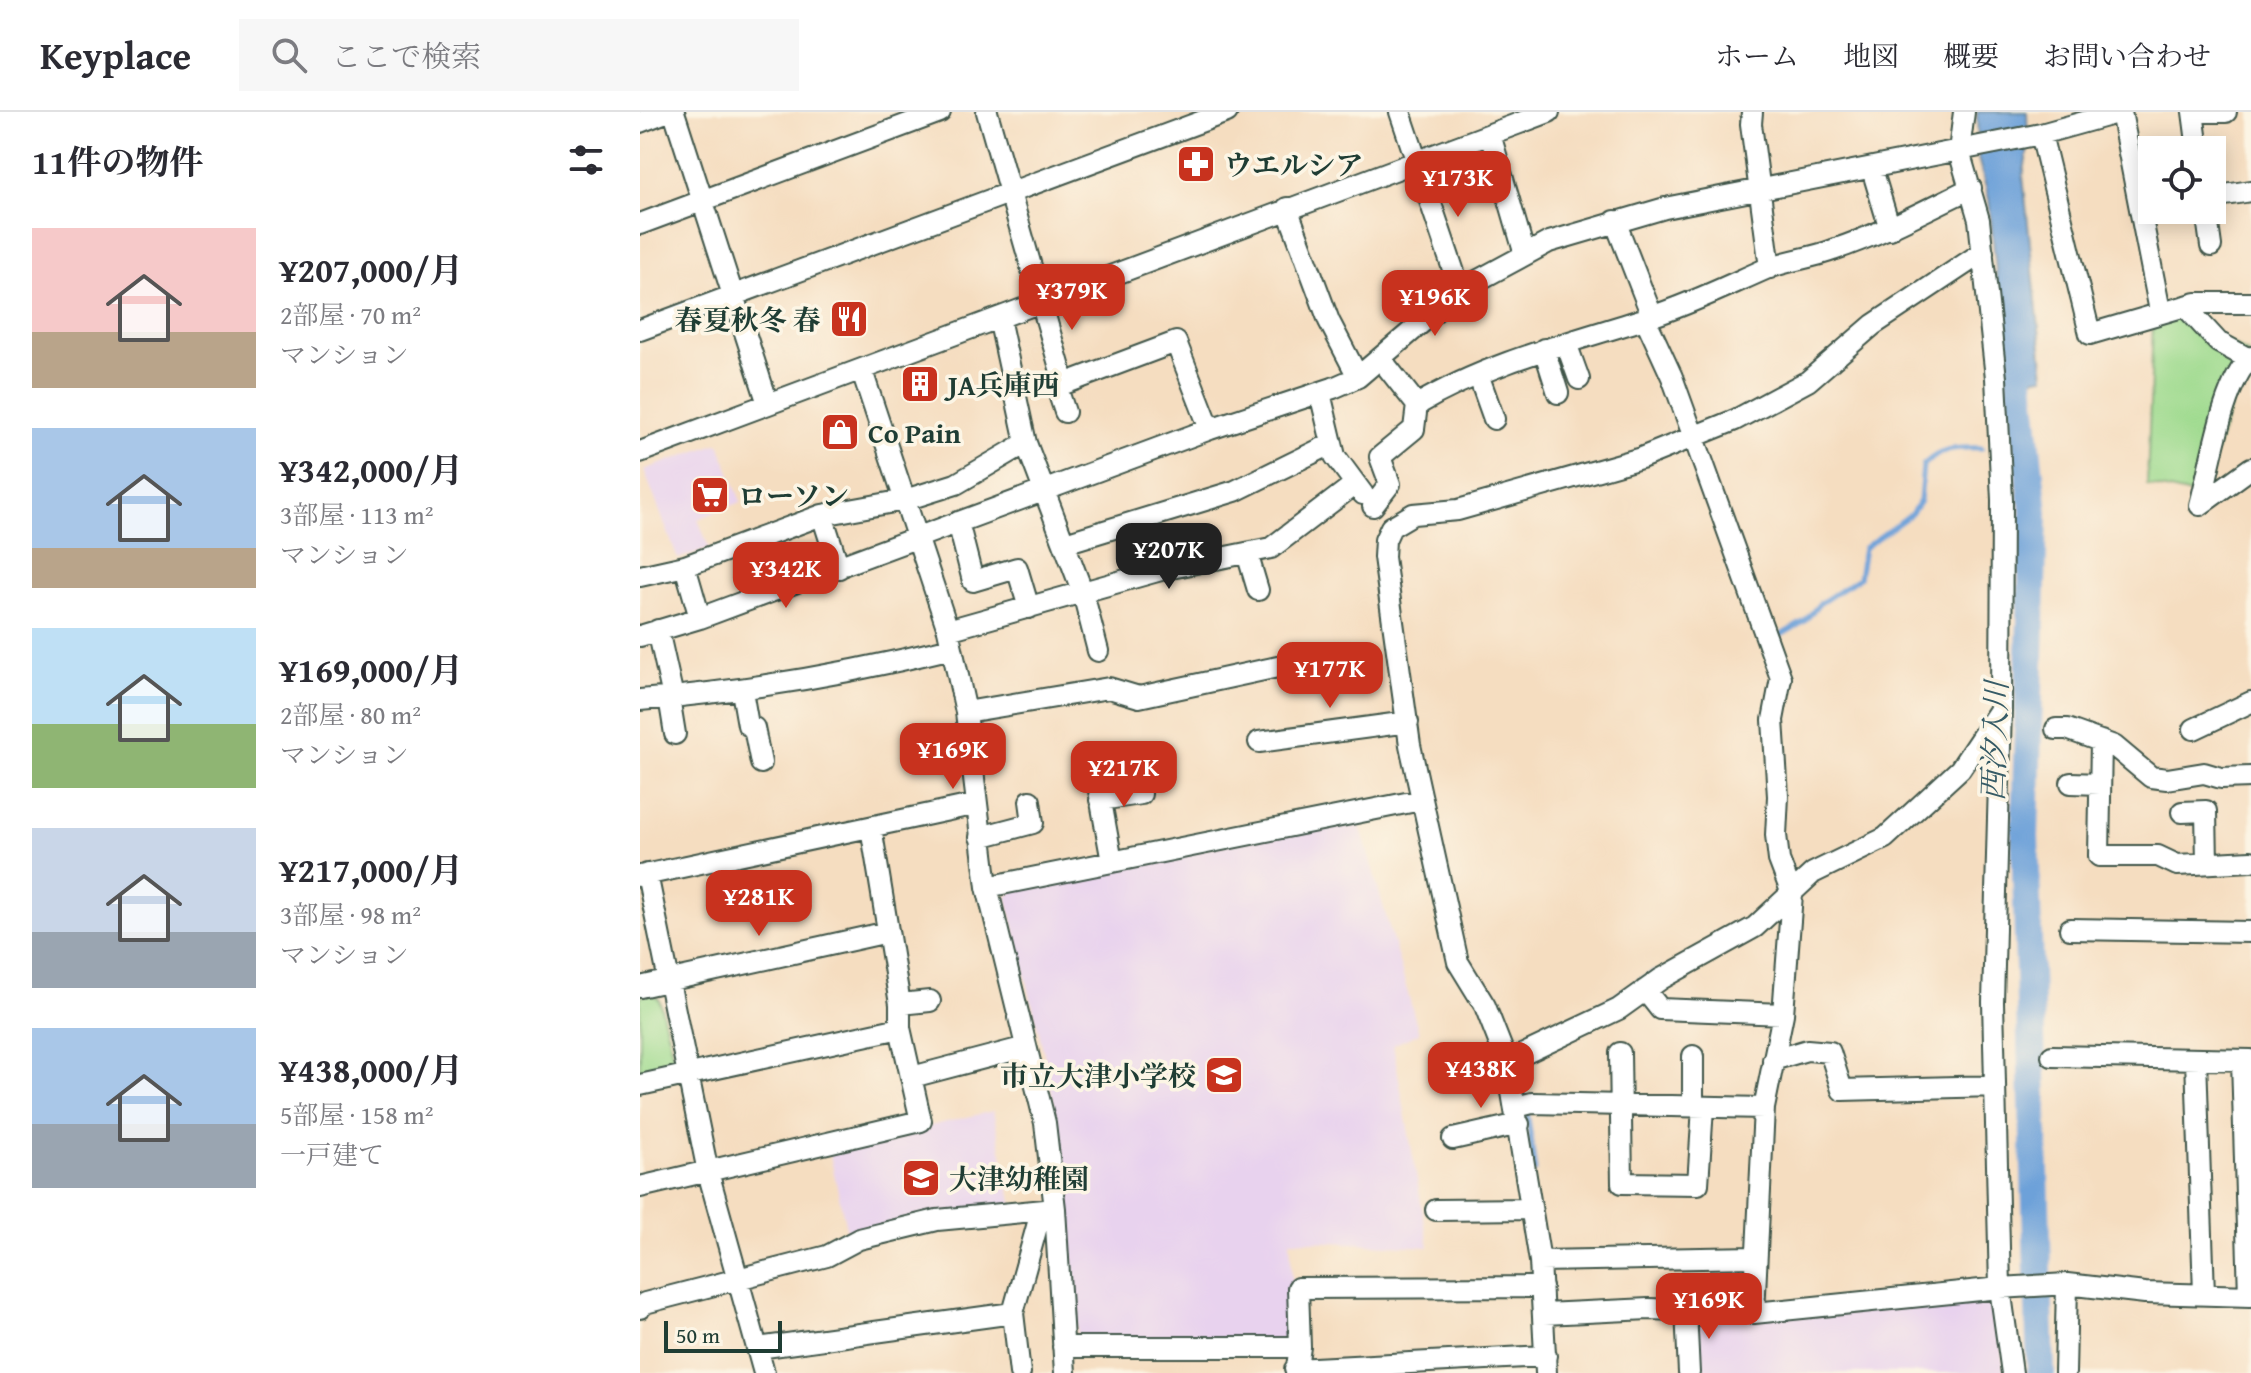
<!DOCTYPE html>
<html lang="ja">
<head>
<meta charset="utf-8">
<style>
	:root { --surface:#fff; --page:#f7f7f7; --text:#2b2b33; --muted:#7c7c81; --line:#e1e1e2; --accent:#c8321e }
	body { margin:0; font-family:"Gentium Book Plus","Noto Serif JP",serif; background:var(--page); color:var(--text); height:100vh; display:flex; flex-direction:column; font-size:30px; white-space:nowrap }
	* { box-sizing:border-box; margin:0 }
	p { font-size:26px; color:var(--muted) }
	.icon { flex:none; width:44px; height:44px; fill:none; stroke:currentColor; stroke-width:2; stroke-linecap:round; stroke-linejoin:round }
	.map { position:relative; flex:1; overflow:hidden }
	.sheet { display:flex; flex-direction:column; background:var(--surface); width:640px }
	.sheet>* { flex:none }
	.tools { position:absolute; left:1498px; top:24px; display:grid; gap:16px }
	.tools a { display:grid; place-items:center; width:88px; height:88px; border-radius:0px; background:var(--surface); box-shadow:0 4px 20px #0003; font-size:40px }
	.scale { position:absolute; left:24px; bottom:20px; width:118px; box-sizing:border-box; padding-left:8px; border:4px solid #1f3d34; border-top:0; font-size:22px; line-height:28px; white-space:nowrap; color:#1f3d34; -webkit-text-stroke:6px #fcf5e5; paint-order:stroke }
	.price { position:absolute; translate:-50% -68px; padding:0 18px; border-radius:16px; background:var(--accent); color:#fff; font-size:26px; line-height:52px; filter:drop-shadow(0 2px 4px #0008) }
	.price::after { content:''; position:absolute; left:50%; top:48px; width:24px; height:18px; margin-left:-12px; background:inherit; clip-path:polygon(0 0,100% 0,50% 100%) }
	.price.current { background:#222; color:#fff }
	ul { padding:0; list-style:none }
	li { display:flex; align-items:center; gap:24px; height:200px; padding:0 32px }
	li span { display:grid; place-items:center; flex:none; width:224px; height:160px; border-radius:0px; color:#555 }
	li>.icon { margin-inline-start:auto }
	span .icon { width:96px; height:96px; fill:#fffc; stroke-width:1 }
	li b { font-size:34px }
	h2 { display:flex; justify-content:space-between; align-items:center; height:96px; padding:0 32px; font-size:34px }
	header { display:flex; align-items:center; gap:48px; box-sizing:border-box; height:112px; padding:0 40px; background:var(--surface); border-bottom:2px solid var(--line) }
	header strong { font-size:38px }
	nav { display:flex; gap:44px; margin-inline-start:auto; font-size:28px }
	.search { width:560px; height:72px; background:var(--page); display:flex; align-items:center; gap:20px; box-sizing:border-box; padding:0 28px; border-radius:0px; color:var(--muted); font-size:30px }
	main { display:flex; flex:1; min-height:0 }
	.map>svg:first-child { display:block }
	.built { fill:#e8d2ee }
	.green { fill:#9eda8e; stroke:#5e8c61; stroke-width:2 }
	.water { fill:#6da1d9; stroke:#466f86; stroke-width:2 }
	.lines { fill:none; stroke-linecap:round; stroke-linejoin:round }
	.stream { stroke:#6da1d9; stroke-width:5 }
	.river { stroke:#6da1d9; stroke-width:28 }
	.minor-casing { stroke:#3f5549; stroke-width:24 }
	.minor { stroke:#fff; stroke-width:20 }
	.labels { text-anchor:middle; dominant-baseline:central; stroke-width:7; stroke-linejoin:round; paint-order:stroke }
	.poi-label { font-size:28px; font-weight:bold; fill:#1f3d34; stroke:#fcf5e5; text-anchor:start }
	.water-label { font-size:30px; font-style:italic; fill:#365b66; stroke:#fcf5e5 }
</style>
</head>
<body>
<header>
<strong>Keyplace</strong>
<div class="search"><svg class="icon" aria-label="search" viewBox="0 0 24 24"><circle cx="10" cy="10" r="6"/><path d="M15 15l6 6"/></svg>ここで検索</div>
<nav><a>ホーム</a><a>地図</a><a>概要</a><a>お問い合わせ</a></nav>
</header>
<main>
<section class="sheet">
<h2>11件の物件<svg class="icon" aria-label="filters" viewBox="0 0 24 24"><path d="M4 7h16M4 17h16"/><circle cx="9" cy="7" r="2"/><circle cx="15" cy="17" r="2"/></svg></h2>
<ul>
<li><span style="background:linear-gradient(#f6c9c9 65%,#b9a48a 0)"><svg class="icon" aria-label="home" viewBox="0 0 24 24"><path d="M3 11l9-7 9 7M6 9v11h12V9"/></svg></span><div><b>¥207,000/月</b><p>2部屋 · 70 m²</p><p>マンション</p></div></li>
<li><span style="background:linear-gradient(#a9c7e8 75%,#b9a48a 0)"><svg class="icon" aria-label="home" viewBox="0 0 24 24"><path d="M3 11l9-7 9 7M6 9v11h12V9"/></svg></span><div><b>¥342,000/月</b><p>3部屋 · 113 m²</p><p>マンション</p></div></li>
<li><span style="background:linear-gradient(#bfe0f5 60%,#8fb573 0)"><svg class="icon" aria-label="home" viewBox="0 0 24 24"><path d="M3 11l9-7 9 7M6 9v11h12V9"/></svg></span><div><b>¥169,000/月</b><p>2部屋 · 80 m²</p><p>マンション</p></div></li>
<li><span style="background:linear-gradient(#c9d6e8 65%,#9aa5b1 0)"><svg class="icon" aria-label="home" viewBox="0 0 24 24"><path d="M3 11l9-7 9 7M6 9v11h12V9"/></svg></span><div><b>¥217,000/月</b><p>3部屋 · 98 m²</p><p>マンション</p></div></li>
<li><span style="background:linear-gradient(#a9c7e8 60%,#9aa5b1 0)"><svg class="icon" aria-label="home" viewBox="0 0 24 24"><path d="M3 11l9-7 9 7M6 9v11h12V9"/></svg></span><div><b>¥438,000/月</b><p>5部屋 · 158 m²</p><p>一戸建て</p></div></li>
</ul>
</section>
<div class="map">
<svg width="1611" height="1261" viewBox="0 0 1611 1261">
	<rect width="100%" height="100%" fill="#fcf5e5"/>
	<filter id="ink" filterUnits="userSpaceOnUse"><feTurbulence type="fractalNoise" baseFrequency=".0125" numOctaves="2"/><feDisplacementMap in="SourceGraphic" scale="16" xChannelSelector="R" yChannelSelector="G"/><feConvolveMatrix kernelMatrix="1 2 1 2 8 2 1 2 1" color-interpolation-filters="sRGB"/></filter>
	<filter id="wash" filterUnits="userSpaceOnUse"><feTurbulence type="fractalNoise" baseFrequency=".006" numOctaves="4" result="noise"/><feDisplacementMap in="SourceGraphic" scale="32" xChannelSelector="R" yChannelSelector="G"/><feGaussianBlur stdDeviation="1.8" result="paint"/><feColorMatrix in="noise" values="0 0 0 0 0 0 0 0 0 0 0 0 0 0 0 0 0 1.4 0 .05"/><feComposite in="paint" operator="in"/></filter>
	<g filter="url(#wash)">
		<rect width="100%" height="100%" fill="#f5ddc0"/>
		<!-- built -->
		<path class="built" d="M 79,331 L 101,390 L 58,407 L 69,436 L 38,447 L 4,358 Z
			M 718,705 L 779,921 L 753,933 L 789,1135 L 650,1128 L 655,1223 L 647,1232 L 438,1230 L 428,1086 L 432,1082 L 405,946 L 367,785 L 377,775 Z
			M 353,999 L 373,1094 L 208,1125 L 189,1038 Z
			M 1349,1186 L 1358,1195 L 1364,1261 L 1054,1261 L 1055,1207 Z"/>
		<!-- green -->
		<path class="green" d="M 1535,201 L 1608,241 L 1561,385 L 1507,373 L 1513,210 Z
			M 11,881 L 19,887 L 35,952 L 30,961 L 0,968 L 0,884 Z"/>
		<!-- water -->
		<path class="water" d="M 1337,0 L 1387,0 L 1388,37 L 1383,64 L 1404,265 L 1367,270 L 1349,87 L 1338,46 Z"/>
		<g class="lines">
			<!-- stream -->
			<path class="stream" d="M 1136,526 L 1165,509 L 1179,492 L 1219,466 L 1224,436 L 1271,402 L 1280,389 L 1283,353 C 1302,335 1317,335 1342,336
				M 943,904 L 1013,861
				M 879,935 L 920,914
				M 879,963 L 885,988
				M 887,998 L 895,1059"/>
			<!-- river -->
			<path class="river" d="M 1376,231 L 1394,401 L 1385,724 L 1401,1261"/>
		</g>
	</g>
	<g filter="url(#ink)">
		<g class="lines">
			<!-- minor casing -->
			<g class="minor-casing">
				<path id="minor" d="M 34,0 L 128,292
					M 347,0 L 422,263 L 415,270 L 425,300
					M 760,0 L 820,178
					M 1112,0 L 1111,12 L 1130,156
					M 1324,0 L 1319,39 L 1339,108 L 1356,266 L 1362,388 L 1361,596 L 1353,890 L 1360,1176 L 1372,1261
					M 1481,0 L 1520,199
					M 1553,0 L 1558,38
					M 1560,0 L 1586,0
					M 0,10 L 26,0
					M 850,22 L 885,143
					M 1401,22 L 1450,222 L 1556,191 L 1611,191
					M 1232,57 L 1250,117
					M 1572,85 L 1611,79
					M 647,96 L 689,209 L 718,265
					M 1566,98 L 1571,134
					M 975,109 L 1012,204
					M 0,112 L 300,0
					M 1545,194 L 1578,230 L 1609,247
					M 1005,206 L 1032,265 L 1141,566 L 1133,608 L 1138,684 L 1136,723 L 1139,748 L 1152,782 L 1143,902 L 1124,996 L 1114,1201
					M 0,218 L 587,0
					M 926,231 L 939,267
					M 904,237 L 918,281
					M 740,246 L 777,293
					M 222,259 L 308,518 L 326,600 L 347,775 L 405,1011 L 415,1097 L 425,1261
					M 839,265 L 854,307
					M 416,275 L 536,230 L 570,317
					M 680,281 L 695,344 L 723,382
					M 386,331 L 443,481 L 458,539
					M 0,340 L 909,0
					M 1560,393 C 1571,353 1582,273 1611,245
					M 1560,393 L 1611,356
					M 733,394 L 750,372 L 740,345 L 774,317 L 777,293 C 849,250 932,230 1010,205 C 1051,192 1089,173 1128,156 C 1149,148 1172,146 1193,138 C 1241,122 1286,98 1331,76
					M 182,403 L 199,456
					M 318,410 L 333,469 L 377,456 L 389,496
					M 425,431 L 595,379 L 691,332
					M 607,441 L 618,478
					M 45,454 L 60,506
					M 0,464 L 45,454 L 182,403 L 265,388 L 316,372 L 386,331 L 359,206
					M 18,518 L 33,585
					M 308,518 L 521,458 L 631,436 L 715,372
					M 0,524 L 60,506 L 570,317 L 693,276 L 718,265 L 820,178 L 909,130 L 1025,96 L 1401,22 L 1480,0
					M 102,579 L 108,613 L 114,616 L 121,651
					M 29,585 L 35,622
					M 0,588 C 107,579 208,562 312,536
					M 326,600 L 469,576 L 499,585 L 661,550
					M 1416,617 L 1427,617 L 1474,634 L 1511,665 L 1527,667 L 1564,661 L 1581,666 L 1611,665
					M 1554,617 L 1611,590
					M 1461,629 L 1459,744 L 1518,744 L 1537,753 L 1611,749
					M 619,630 L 768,610
					M 454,651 L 472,750
					M 1431,671 L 1460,672
					M 460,688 L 501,682 L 497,662
					M 1542,700 L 1566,699 L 1567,751
					M 340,725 L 393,711 L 390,689
					M 7,762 L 68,1060 L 124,1261
					M 0,764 L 337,692
					M 347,775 L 781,688
					M 1430,817 L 1611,820
					M 0,875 L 248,820
					M 1005,878 L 1020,897 L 1143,902
					M 260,892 L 290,889
					M 980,941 L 982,1071 L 1058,1072 L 1063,995
					M 1412,944 L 1611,948
					M 1556,947 L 1564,1182
					M 1133,948 L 1167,938 L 1190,940 L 1202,978 L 1355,974
					M 1602,948 L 1609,1184
					M 867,950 L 979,897 L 1021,867 L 1115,815 L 1173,761 L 1245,726 L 1320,657 L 1361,596
					M 272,965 L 386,935
					M 0,973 L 260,916
					M 876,995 L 892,991 L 1124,996
					M 1053,995 L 1053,944
					M 813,1027 L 879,1012
					M 0,1075 L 281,1009 L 260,916 L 260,892 L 231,715
					M 796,1098 L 891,1097
					M 900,1149 L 1115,1145
					M 0,1196 L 5,1191 L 187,1144 L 219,1127 L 297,1108 L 415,1097
					M 1046,1198 L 1049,1261
					M 904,1202 L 1009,1197 L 1114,1201 L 1360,1176 L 1427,1172 L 1505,1181 L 1611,1184
					M 423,1235 L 660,1235
					M 118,1236 L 373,1201
					M 655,1257 L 906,1244
					M 380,1261 L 373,1201 L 401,1100
					M 656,1261 L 660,1235 L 658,1176 L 902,1175
					M 906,1261 L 900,1149 L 867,950 L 845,894 L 818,850 L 770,633 L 744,445 L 745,428 L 751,415 L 773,402 L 818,398 L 1001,346 L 1095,308 L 1168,269 L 1233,213 L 1343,140
					M 1425,1261 L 1427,1172"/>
			</g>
			<!-- minor -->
			<use href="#minor" class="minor"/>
		</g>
	</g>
	<!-- icons -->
	<defs>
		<g id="pharmacy-square" transform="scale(2)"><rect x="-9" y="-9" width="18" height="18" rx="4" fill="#c8321e" stroke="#fcf5e5"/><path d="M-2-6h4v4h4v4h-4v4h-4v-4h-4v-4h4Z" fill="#fff"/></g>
		<g id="restaurant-square" transform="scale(2)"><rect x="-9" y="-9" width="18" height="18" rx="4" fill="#c8321e" stroke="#fcf5e5"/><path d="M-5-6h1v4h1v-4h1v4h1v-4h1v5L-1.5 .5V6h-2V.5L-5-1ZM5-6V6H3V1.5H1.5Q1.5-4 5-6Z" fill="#fff"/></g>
		<g id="building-square" transform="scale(2)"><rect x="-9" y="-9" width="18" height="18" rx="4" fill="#c8321e" stroke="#fcf5e5"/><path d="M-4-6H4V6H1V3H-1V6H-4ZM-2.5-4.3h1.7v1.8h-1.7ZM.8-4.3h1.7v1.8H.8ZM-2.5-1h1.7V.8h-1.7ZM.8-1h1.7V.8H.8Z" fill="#fff"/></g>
		<g id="shop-square" transform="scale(2)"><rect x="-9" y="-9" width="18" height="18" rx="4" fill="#c8321e" stroke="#fcf5e5"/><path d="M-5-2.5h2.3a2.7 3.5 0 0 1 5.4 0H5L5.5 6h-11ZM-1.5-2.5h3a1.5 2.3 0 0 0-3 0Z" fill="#fff"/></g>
		<g id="supermarket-square" transform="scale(2)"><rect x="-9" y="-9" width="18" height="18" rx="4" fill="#c8321e" stroke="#fcf5e5"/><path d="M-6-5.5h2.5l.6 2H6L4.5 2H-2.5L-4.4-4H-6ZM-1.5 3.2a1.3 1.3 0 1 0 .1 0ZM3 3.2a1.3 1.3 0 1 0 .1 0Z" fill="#fff"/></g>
		<g id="school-square" transform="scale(2)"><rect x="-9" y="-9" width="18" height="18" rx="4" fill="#c8321e" stroke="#fcf5e5"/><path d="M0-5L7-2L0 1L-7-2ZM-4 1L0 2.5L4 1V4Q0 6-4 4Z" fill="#fff"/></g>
	</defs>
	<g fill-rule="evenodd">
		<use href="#pharmacy-square" x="556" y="52"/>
		<use href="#restaurant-square" x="209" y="207"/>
		<use href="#building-square" x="280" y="272"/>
		<use href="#shop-square" x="200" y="320"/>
		<use href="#supermarket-square" x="70" y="383"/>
		<use href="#school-square" x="584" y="963"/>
		<use href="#school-square" x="281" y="1066"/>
	</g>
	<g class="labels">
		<!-- poi labels -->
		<g class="poi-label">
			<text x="584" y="52">ウエルシア</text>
			<text x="181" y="207" text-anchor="end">春夏秋冬 春</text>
			<text x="308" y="272">JA兵庫西</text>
			<text x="228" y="320">Co Pain</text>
			<text x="98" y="383">ローソン</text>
			<text x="556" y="963" text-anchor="end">市立大津小学校</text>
			<text x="309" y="1066">大津幼稚園</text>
		</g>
		<!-- water labels -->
		<g class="water-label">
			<text transform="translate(1354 629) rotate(-88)">西汐入川</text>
		</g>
	</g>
</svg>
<div class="tools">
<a><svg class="icon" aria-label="locate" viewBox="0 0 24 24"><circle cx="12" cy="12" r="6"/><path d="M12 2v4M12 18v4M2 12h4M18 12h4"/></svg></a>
</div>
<div class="scale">50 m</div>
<b class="price" style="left:818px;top:107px">¥173K</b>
<b class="price" style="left:432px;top:220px">¥379K</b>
<b class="price" style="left:795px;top:226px">¥196K</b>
<b class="price current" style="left:529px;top:479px">¥207K</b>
<b class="price" style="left:146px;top:498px">¥342K</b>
<b class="price" style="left:690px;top:598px">¥177K</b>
<b class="price" style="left:313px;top:679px">¥169K</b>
<b class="price" style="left:484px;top:697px">¥217K</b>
<b class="price" style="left:119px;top:826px">¥281K</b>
<b class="price" style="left:841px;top:998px">¥438K</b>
<b class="price" style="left:1069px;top:1229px">¥169K</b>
</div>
</main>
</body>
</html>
